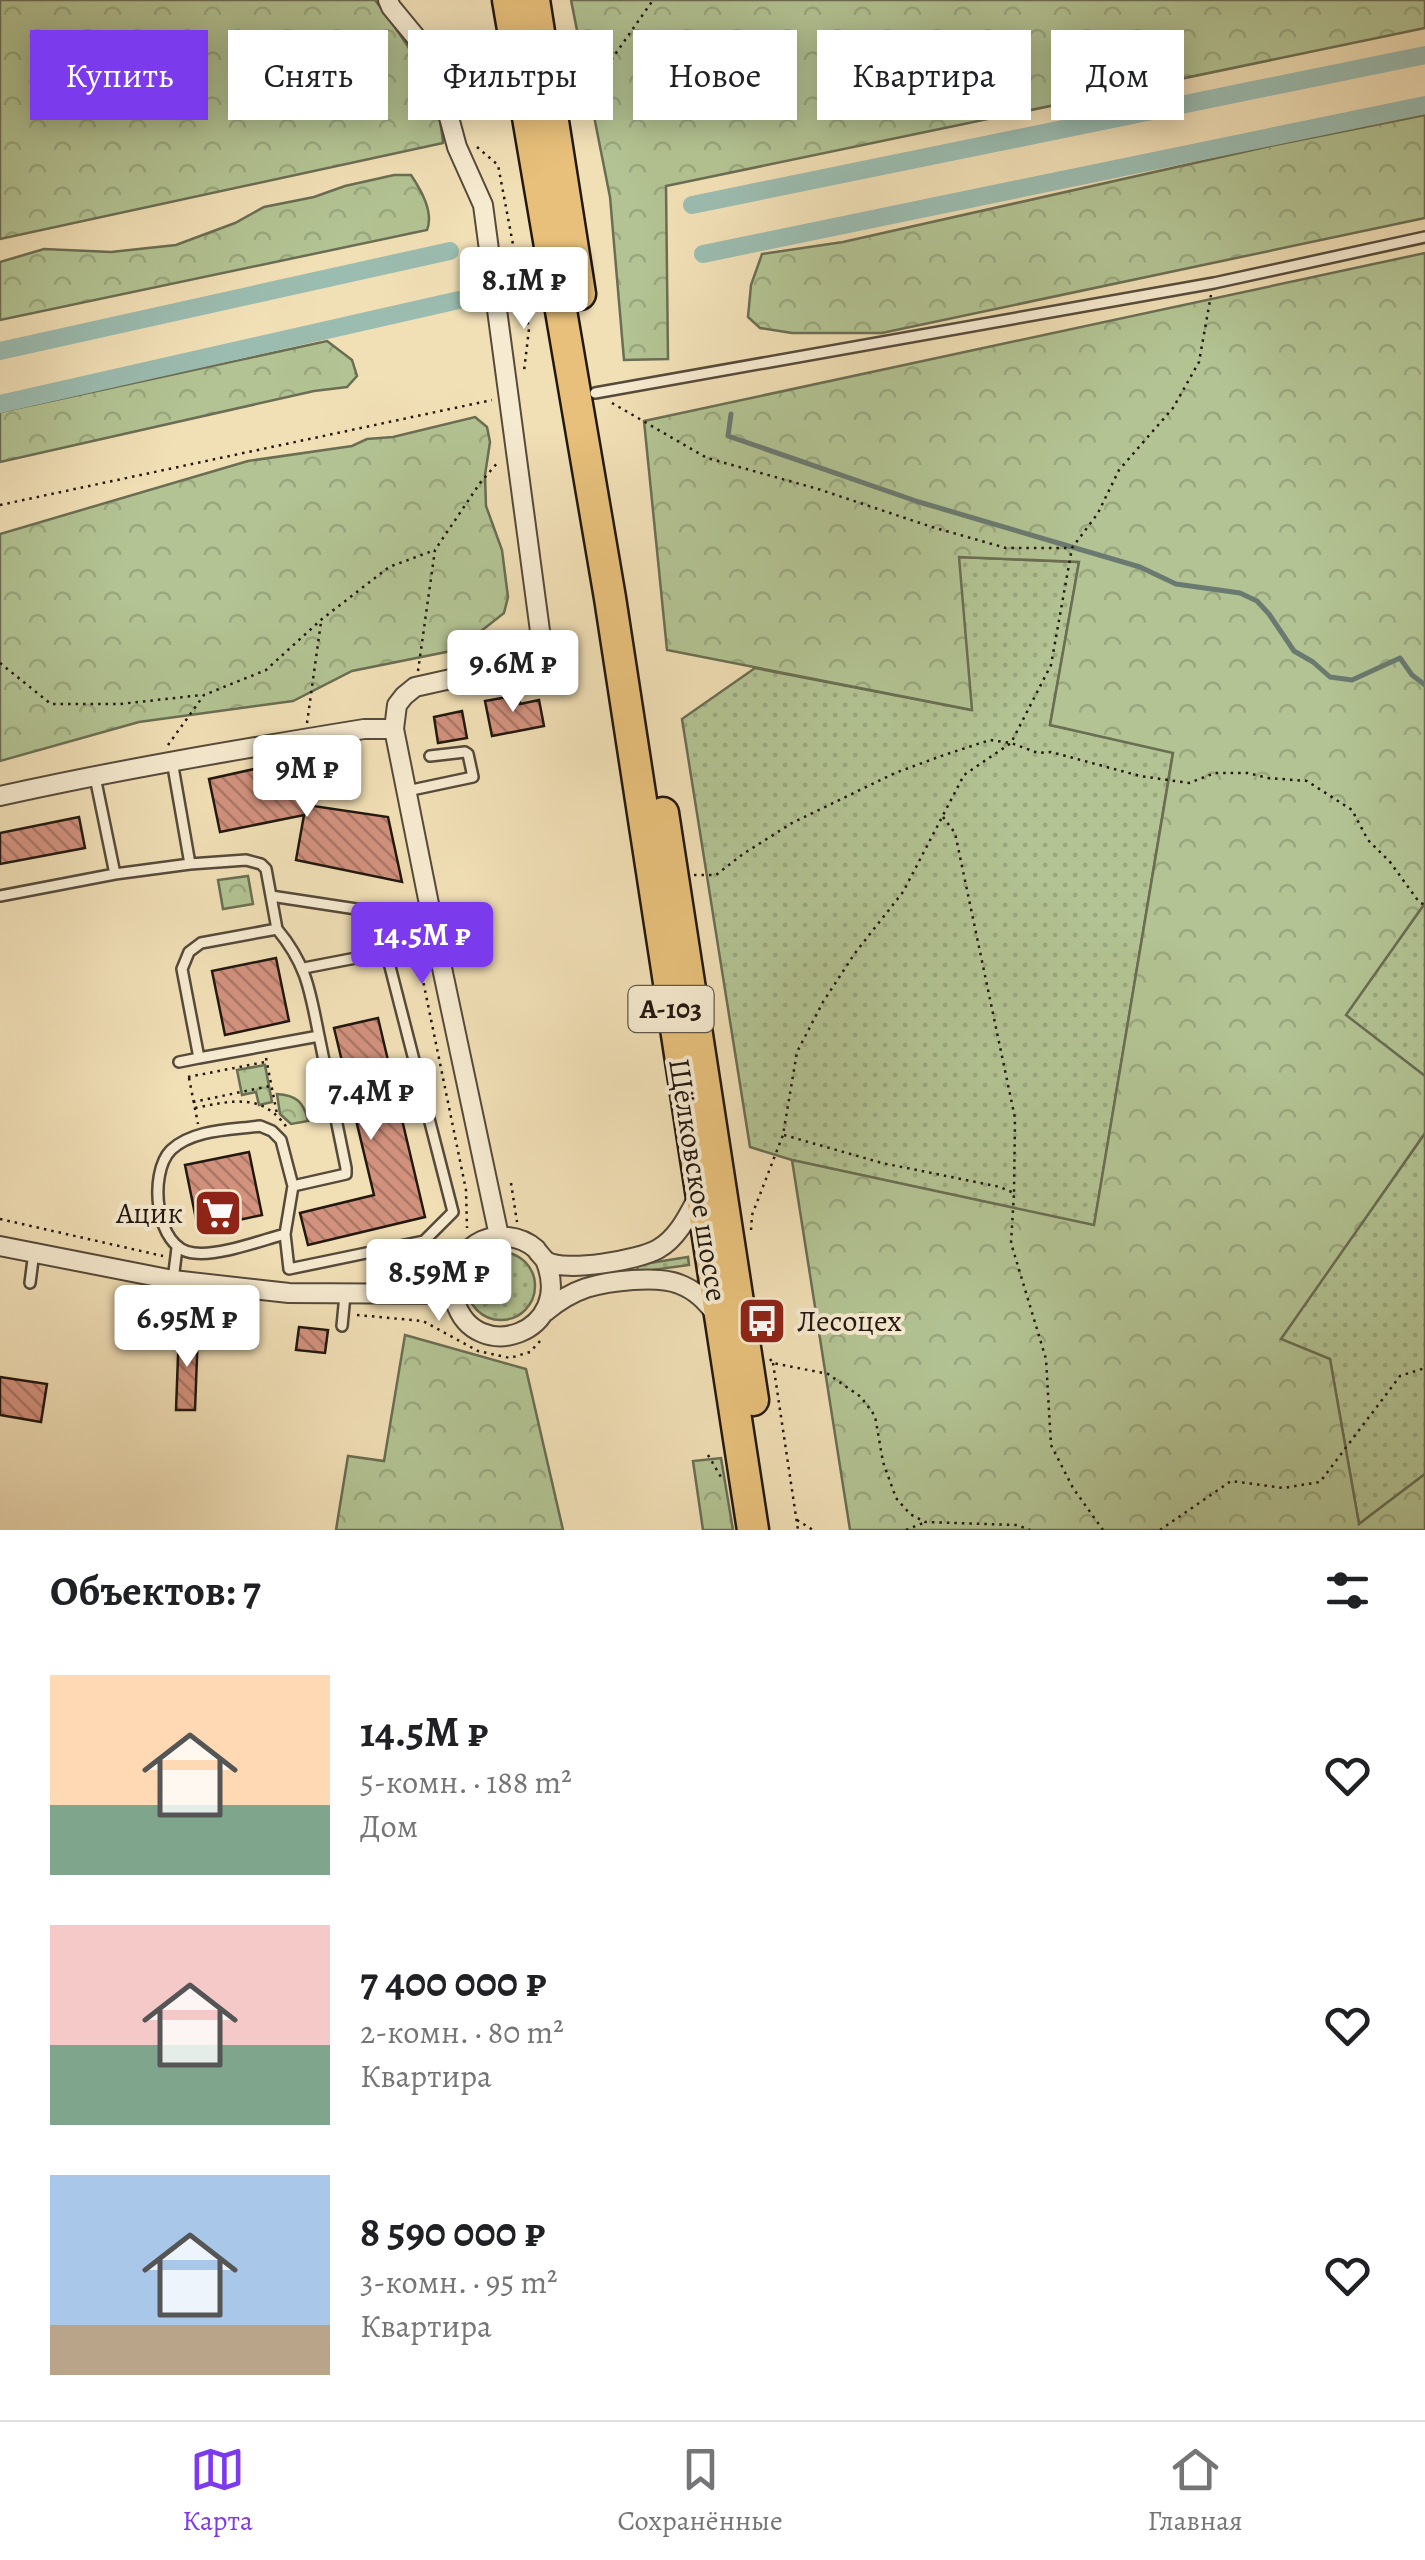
<!DOCTYPE html>
<html lang="ru">
<head>
<meta charset="utf-8">
<style>
	:root { --surface:#fff; --page:#f2f2f2; --text:#202124; --muted:#757577; --line:#e0e0e0; --accent:#7c3aed }
	body { margin:0; font-family:Alegreya,serif; background:var(--page); color:var(--text); height:100vh; display:flex; flex-direction:column; font-size:38px; white-space:nowrap }
	* { box-sizing:border-box; margin:0 }
	p { font-size:32px; color:var(--muted) }
	.icon { flex:none; width:55px; height:55px; fill:none; stroke:currentColor; stroke-width:2; stroke-linecap:round; stroke-linejoin:round }
	.map { position:relative; height:1530px; overflow:hidden }
	.details { display:flex; flex-direction:column; background:var(--surface); flex:1 }
	.details>* { flex:none }
	.hud { position:absolute; left:30px; top:30px; width:1365px; height:90px; display:flex; gap:20px }
	.price { position:absolute; translate:-50% -85px; padding:0 22px; border-radius:10px; background:#fff; color:#222; font-size:32px; line-height:65px; filter:drop-shadow(0 2px 5px #0008) }
	.price::after { content:''; position:absolute; left:50%; top:60px; width:30px; height:22px; margin-left:-15px; background:inherit; clip-path:polygon(0 0,100% 0,50% 100%) }
	.price.active { background:var(--accent); color:#fff }
	ul { padding:0; list-style:none }
	li { display:flex; align-items:center; gap:30px; height:250px; padding:0 50px }
	li span { display:grid; place-items:center; flex:none; width:280px; height:200px; border-radius:0px; color:#555 }
	li>.icon { margin-inline-start:auto }
	span .icon { width:120px; height:120px; fill:#fffc; stroke-width:1 }
	li b { font-size:42px }
	h2 { display:flex; justify-content:space-between; align-items:center; height:120px; padding:0 50px; font-size:42px }
	.chip { padding:0 35px; border-radius:0px; background:var(--surface); box-shadow:0 5px 25px #0003; font-size:35px; line-height:90px }
	.chip.active { background:var(--accent); color:#fff }
	.menu { display:flex; justify-content:space-around; align-items:center; height:140px; border-top:2px solid var(--line); background:var(--surface); font-size:28px; color:var(--muted) }
	.menu a { display:grid; justify-items:center; gap:5px }
	.menu .active { color:var(--accent) }
	.map>svg:first-child { display:block }
	.grass { fill:url(#grass-dots); stroke:#6a6e52; stroke-width:2.5 }
	.forest { fill:url(#forest-crowns); stroke:#6a6e52; stroke-width:2.5 }
	.lines { fill:none; stroke-linecap:round; stroke-linejoin:round }
	.stream { stroke:#6b7a70; stroke-width:5 }
	.canal { stroke:#9bbcb0; stroke-width:18 }
	.building { fill:url(#building-back-hatch); stroke:#221810; stroke-width:2.5 }
	.lane-casing { stroke:#564a3a; stroke-width:14 }
	.street-casing { stroke:#564a3a; stroke-width:22 }
	.primary-casing { stroke:#221810; stroke-width:35 }
	.path { stroke:#221810; stroke-width:2.5; stroke-dasharray:2.5 5; stroke-linecap:butt }
	.lane { stroke:#f6ead0; stroke-width:9 }
	.street { stroke:#f6ead0; stroke-width:18 }
	.primary { stroke:#e8c07b; stroke-width:30 }
	.labels { text-anchor:middle; dominant-baseline:central; stroke-width:8; stroke-linejoin:round; paint-order:stroke }
	.shield { fill:#f6ead0; stroke:#62574a; stroke-width:2.5 }
	.shield-label { font-size:28px; font-weight:bold; fill:#221810 }
	.street-label { font-size:30px; fill:#221810; stroke:#f6ead0 }
	.poi-label { font-size:30px; fill:#221810; stroke:#f6ead0; text-anchor:end }
</style>
</head>
<body>
<div class="map">
<svg width="1425" height="1530" viewBox="0 0 1425 1530">
	<defs>
		<pattern id="grass-dots" width="8" height="8" patternUnits="userSpaceOnUse" patternTransform="scale(2.5)"><rect width="8" height="8" fill="#b3c393"/><path d="M2 2h.1M6 6h.1" fill="none" stroke="#9aa77e" stroke-width="1.8" stroke-linecap="round"/></pattern>
		<pattern id="forest-crowns" width="20" height="18" patternUnits="userSpaceOnUse" patternTransform="scale(2.5)"><rect width="20" height="18" fill="#b3c393"/><path d="M2 6a3 3 0 1 1 6 0M12 15a3 3 0 1 1 6 0" fill="none" stroke="#9aa77e"/></pattern>
		<pattern id="building-back-hatch" width="6" height="6" patternUnits="userSpaceOnUse" patternTransform="scale(2.5)"><rect width="6" height="6" fill="#d2927e"/><path d="M-1 5l2 2M0 0l6 6M5-1l2 2" fill="none" stroke="#aa7666"/></pattern>
	</defs>
	<rect width="100%" height="100%" fill="#f1dfb6"/>
	<filter id="stains"><feTurbulence type="fractalNoise" baseFrequency=".002" numOctaves="4"/><feColorMatrix values="0 0 0 0 .2 0 0 0 0 .09 0 0 0 0 .02 0 0 0 .5 -.17"/></filter>
	<radialGradient id="worn" r=".72"><stop offset=".6" stop-color="#630" stop-opacity="0"/><stop offset="1" stop-color="#630" stop-opacity=".3"/></radialGradient>
	<!-- grass -->
	<path class="grass" d="M 958,557 L 1079,562 L 1050,725 L 1173,752 L 1094,1226 L 792,1160 L 750,1147 L 682,719 L 755,668 L 971,710 Z
		M 1425,903 L 1425,1076 L 1345,1015 Z
		M 1425,1133 L 1425,1474 L 1359,1524 L 1330,1360 L 1280,1339 Z
		M467 1286a34 34 0 1 1 68 0a34 34 0 1 1-68 0Z
		M 688,1257 L 689,1265 L 638,1272 L 637,1265 Z"/>
	<!-- forest -->
	<path class="forest" d="M 0,0 L 375,0 C 409,46 438,83 443,143 L 0,239 Z
		M 571,0 L 1425,0 L 1425,28 L 666,186 L 668,359 L 624,360 L 610,197 Z
		M 1425,115 L 1425,218 L 882,333 L 792,333 L 760,328 L 748,317 L 751,285 L 762,254 L 843,242 L 1270,146 Z
		M 394,175 L 411,175 C 421,190 434,212 427,230 L 0,320 L 0,262 L 44,249 L 111,252 L 176,245 L 235,223 L 264,207 L 314,197 L 345,186 Z
		M 1425,253 L 1425,903 L 1346,1015 L 1425,1076 L 1425,1133 L 1281,1339 L 1330,1359 L 1359,1524 L 1425,1474 L 1425,1530 L 850,1530 L 792,1160 L 1094,1225 L 1173,753 L 1050,725 L 1079,562 L 959,557 L 972,710 L 667,650 L 644,421 Z
		M 327,341 L 352,360 L 357,376 L 347,387 L 314,391 L 0,462 L 0,412 Z
		M 475,417 L 487,427 L 490,442 L 485,475 L 486,506 L 502,550 L 508,597 L 504,613 L 466,643 L 451,651 L 352,671 L 293,701 L 139,722 L 0,761 L 0,534 L 248,461 L 352,446 L 367,439 L 393,437 Z
		M 248,876 L 253,904 L 223,909 L 218,880 Z
		M 265,1065 L 272,1102 L 259,1105 L 256,1092 L 242,1095 L 237,1070 Z
		M 277,1094 C 296,1095 304,1102 308,1121 L 291,1124 L 280,1114 Z
		M 405,1335 L 526,1369 L 563,1530 L 336,1530 L 348,1456 L 384,1461 Z
		M 721,1458 L 733,1530 L 703,1530 L 693,1461 Z"/>
	<g class="lines">
		<!-- stream -->
		<path class="stream" d="M 459,96 L 488,90
			M 411,105 L 431,101
			M 731,414 L 728,436 L 919,502 L 1140,567 L 1176,584 L 1240,593 L 1257,601 L 1269,614 L 1294,651 L 1313,662 L 1330,677 L 1352,680 L 1400,658 L 1412,675 L 1425,685"/>
		<!-- canal -->
		<path class="canal" d="M 692,205 L 1425,55
			M 703,254 L 1425,105
			M 0,351 L 450,251
			M 0,404 L 459,300"/>
	</g>
	<!-- building -->
	<path class="building" d="M 519,695 L 520,704 L 539,700 L 544,726 L 492,736 L 485,701 Z
		M 462,711 L 467,738 L 438,743 L 434,717 Z
		M 304,758 L 313,806 L 388,817 L 402,882 L 296,860 L 304,815 L 220,832 L 209,779 Z
		M 79,817 L 85,848 L 0,864 L 0,833 Z
		M 276,958 L 289,1021 L 225,1035 L 212,971 Z
		M 378,1018 L 425,1217 L 308,1245 L 300,1213 L 374,1195 L 334,1028 Z
		M 249,1152 L 262,1215 L 198,1229 L 185,1165 Z
		M 299,1327 L 328,1330 L 325,1353 L 296,1350 Z
		M 179,1330 L 198,1331 L 195,1410 L 176,1410 Z
		M 0,1377 L 47,1384 L 41,1422 L 0,1415 Z"/>
	<g class="lines">
		<!-- lane casing -->
		<g class="lane-casing">
			<path id="lane" d="M 595,393 L 1214,283 L 1425,237
				M 172,761 L 190,864 L 246,860 L 261,864 L 266,869 L 277,929
				M 407,791 L 473,777 L 468,754 L 465,752 L 430,756
				M 115,874 L 190,864
				M 0,896 L 115,874 L 95,777
				M 271,896 L 376,912 L 453,1212 L 424,1241 L 289,1269 L 285,1234
				M 277,929 C 307,965 310,991 319,1036 L 199,1058 L 182,969 L 189,952 L 201,943 Z
				M 304,968 L 387,952 L 438,949
				M 179,1062 L 199,1058
				M 260,1126 L 272,1131 L 281,1140 L 293,1186 L 285,1234 C 259,1241 220,1256 194,1253 C 155,1250 148,1173 171,1150 C 193,1129 232,1130 260,1126 Z
				M 293,1186 L 346,1174 L 346,1168 L 319,1036
				M 173,1280 L 177,1248
				M 30,1283 L 34,1252
				M 342,1326 L 345,1295"/>
		</g>
		<!-- street casing -->
		<g class="street-casing">
			<path id="street" d="M 388,0 L 391,7 L 433,58 L 457,147 L 483,205 L 540,631 C 539,648 537,654 522,663 L 415,687 L 404,696 L 397,705 L 394,729 L 438,949 L 499,1236
				M 0,796 C 121,769 242,749 364,729 L 394,729
				M 0,1246 L 173,1280 L 289,1293 L 453,1294
				M 545,1260 C 576,1333 475,1367 455,1301 C 450,1286 453,1270 462,1258 C 472,1243 490,1234 508,1237 C 518,1238 528,1242 536,1249 C 537,1251 544,1259 546,1261 C 565,1273 639,1260 658,1249 C 678,1238 689,1214 699,1195
				M 545,1312 C 557,1302 571,1293 586,1288 C 609,1281 657,1275 679,1284 C 695,1290 705,1300 715,1313"/>
		</g>
		<!-- primary casing -->
		<g class="primary-casing">
			<path id="primary" d="M 508,0 L 610,598 L 753,1530
				M 534,0 L 580,294
				M 663,813 L 753,1400"/>
		</g>
		<!-- path -->
		<path class="path" d="M 577,109 L 653,0
			M 477,147 L 498,165 L 529,329 L 524,371
			M 612,403 L 707,458 L 818,489 L 932,527 L 1006,548 L 1071,548
			M 0,505 L 492,400
			M 0,663 L 51,704 L 120,704 L 202,695
			M 418,671 L 435,550 L 480,483 L 499,461
			M 307,723 L 321,622
			M 168,745 L 204,695 L 266,670 L 322,619 L 389,567 L 435,550
			M 943,817 L 955,833 L 1015,1118 L 1014,1193
			M 694,875 L 716,875 L 743,854 L 792,823 L 895,773 L 944,755 L 990,740 L 1011,743 L 1038,753 L 1051,752 L 1140,776 L 1189,783 L 1215,773 L 1248,773 L 1268,778 L 1307,781 L 1352,810 L 1368,840 L 1390,862 L 1419,902 L 1425,905
			M 419,961 L 466,1190 L 467,1228
			M 266,1058 L 277,1114
			M 188,1077 L 265,1062
			M 189,1078 L 198,1124
			M 193,1102 L 270,1086
			M 195,1108 C 231,1101 263,1092 287,1128
			M 784,1135 L 882,1163 L 1000,1187 L 1014,1193 L 1011,1243 L 1046,1359 L 1051,1445 L 1073,1488 L 1103,1530
			M 511,1183 L 517,1222
			M 0,1219 L 163,1256
			M 751,1230 L 752,1215 L 783,1135 L 797,1052 L 823,1002 L 855,953 L 903,892 L 964,775 L 1011,743 L 1051,665 L 1072,548 L 1098,513 L 1119,470 L 1173,408 L 1199,362 L 1211,295
			M 397,1276 L 438,1265
			M 357,1315 L 423,1321 L 478,1351 L 510,1358 L 530,1352 L 540,1341
			M 770,1359 L 773,1363 L 828,1374 L 861,1397 L 875,1416 L 883,1462 L 896,1498 L 910,1514 L 925,1522 L 1017,1525 L 1030,1530
			M 773,1363 L 798,1530
			M 708,1455 L 721,1477
			M 797,1520 L 813,1530
			M 906,1530 L 923,1523
			M 1160,1530 L 1231,1481 L 1283,1488 L 1320,1482 L 1400,1376 L 1425,1368"/>
		<!-- lane -->
		<use href="#lane" class="lane"/>
		<!-- street -->
		<use href="#street" class="street"/>
		<!-- primary -->
		<use href="#primary" class="primary"/>
	</g>
	<!-- icons -->
	<defs>
		<g id="supermarket-square" transform="scale(2.5)"><rect x="-9" y="-9" width="18" height="18" rx="4" fill="#8f2418" stroke="#f6ead0"/><path d="M-6-5.5h2.5l.6 2H6L4.5 2H-2.5L-4.4-4H-6ZM-1.5 3.2a1.3 1.3 0 1 0 .1 0ZM3 3.2a1.3 1.3 0 1 0 .1 0Z" fill="#fff"/></g>
		<g id="bus-square" transform="scale(2.5)"><rect x="-9" y="-9" width="18" height="18" rx="4" fill="#8f2418" stroke="#f6ead0"/><path d="M-5-6H5V4H4V6H2V4H-2V6H-4V4H-5ZM-3.5-4V0h7V-4ZM-3.5 1.2v1.5H-2V1.2ZM2 1.2v1.5H3.5V1.2Z" fill="#fff"/></g>
	</defs>
	<g fill-rule="evenodd">
		<use href="#supermarket-square" x="218" y="1213"/>
		<use href="#bus-square" x="762" y="1321"/>
	</g>
	<g class="labels">
		<!-- shield labels -->
		<rect class="shield" x="628.5" y="986" width="85" height="46" rx="8"/>
		<g class="shield-label">
			<text x="671" y="1009">А-103</text>
		</g>
		<!-- street labels -->
		<g class="street-label">
			<text transform="translate(698 1180) rotate(81)">Щёлковское шоссе</text>
		</g>
		<!-- poi labels -->
		<g class="poi-label">
			<text x="183" y="1213">Ацик</text>
			<text x="797" y="1321" text-anchor="start">Лесоцех</text>
		</g>
	</g>
	<rect width="100%" height="100%" filter="url(#stains)"/>
	<rect width="100%" height="100%" fill="url(#worn)"/>
</svg>
<b class="price" style="left:524px;top:332px">8.1M ₽</b>
<b class="price" style="left:513px;top:715px">9.6M ₽</b>
<b class="price" style="left:307px;top:820px">9M ₽</b>
<b class="price active" style="left:422px;top:987px">14.5M ₽</b>
<b class="price" style="left:371px;top:1143px">7.4M ₽</b>
<b class="price" style="left:439px;top:1324px">8.59M ₽</b>
<b class="price" style="left:187px;top:1370px">6.95M ₽</b>
<div class="hud">
<a class="chip active">Купить</a>
<a class="chip">Снять</a>
<a class="chip">Фильтры</a>
<a class="chip">Новое</a>
<a class="chip">Квартира</a>
<a class="chip">Дом</a>
</div>
</div>
<section class="details">
<h2>Объектов: 7<svg class="icon" aria-label="filters" viewBox="0 0 24 24"><path d="M4 7h16M4 17h16"/><circle cx="9" cy="7" r="2"/><circle cx="15" cy="17" r="2"/></svg></h2>
<ul>
<li><span style="background:linear-gradient(#ffd9b3 65%,#7fa58c 0)"><svg class="icon" aria-label="home" viewBox="0 0 24 24"><path d="M3 11l9-7 9 7M6 9v11h12V9"/></svg></span><div><b>14.5M ₽</b><p>5-комн. · 188 m²</p><p>Дом</p></div><svg class="icon" aria-label="heart" viewBox="0 0 24 24"><path d="M12 20l-8-8c-3-5 5-10 8-4 3-6 11-1 8 4z"/></svg></li>
<li><span style="background:linear-gradient(#f6c9c9 60%,#7fa58c 0)"><svg class="icon" aria-label="home" viewBox="0 0 24 24"><path d="M3 11l9-7 9 7M6 9v11h12V9"/></svg></span><div><b>7 400 000 ₽</b><p>2-комн. · 80 m²</p><p>Квартира</p></div><svg class="icon" aria-label="heart" viewBox="0 0 24 24"><path d="M12 20l-8-8c-3-5 5-10 8-4 3-6 11-1 8 4z"/></svg></li>
<li><span style="background:linear-gradient(#a9c7e8 75%,#b9a48a 0)"><svg class="icon" aria-label="home" viewBox="0 0 24 24"><path d="M3 11l9-7 9 7M6 9v11h12V9"/></svg></span><div><b>8 590 000 ₽</b><p>3-комн. · 95 m²</p><p>Квартира</p></div><svg class="icon" aria-label="heart" viewBox="0 0 24 24"><path d="M12 20l-8-8c-3-5 5-10 8-4 3-6 11-1 8 4z"/></svg></li>
</ul>
</section>
<nav class="menu">
<a class="active"><svg class="icon" aria-label="map" viewBox="0 0 24 24"><path d="M3 6l6-2 6 2 6-2v14l-6 2-6-2-6 2zM9 4v14M15 6v14"/></svg>Карта</a>
<a><svg class="icon" aria-label="saved" viewBox="0 0 24 24"><path d="M7 4h10v16l-5-4-5 4z"/></svg>Сохранённые</a>
<a><svg class="icon" aria-label="home" viewBox="0 0 24 24"><path d="M3 11l9-7 9 7M6 9v11h12V9"/></svg>Главная</a>
</nav>
</body>
</html>
